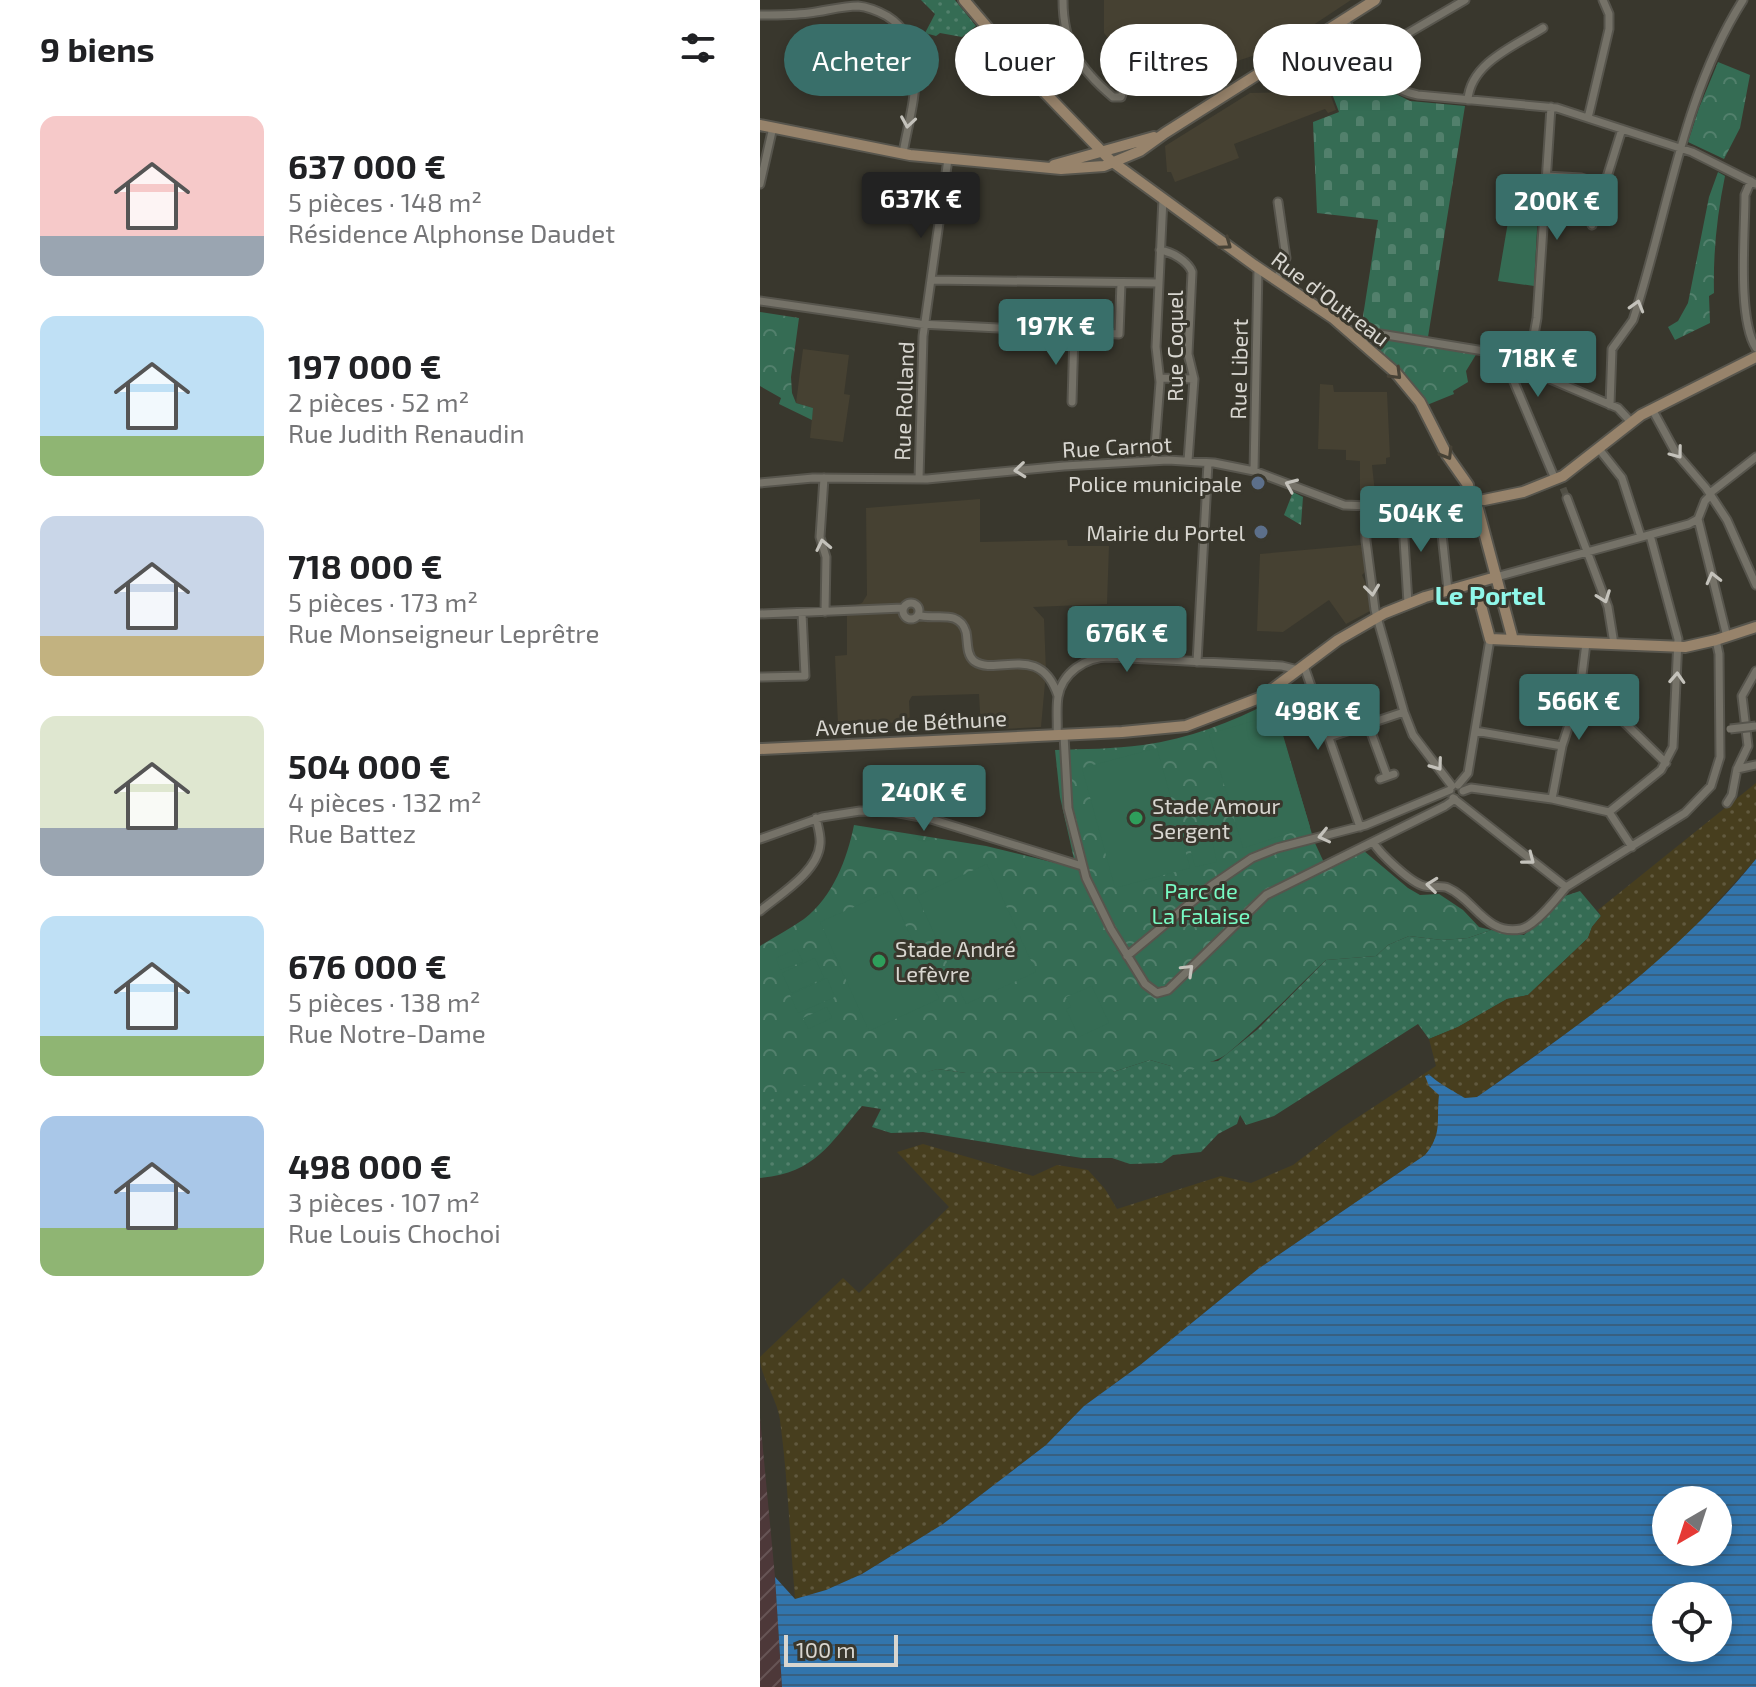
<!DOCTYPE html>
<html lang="fr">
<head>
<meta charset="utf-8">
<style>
	:root { --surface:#fff; --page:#f2f2f2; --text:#202124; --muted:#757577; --accent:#396f6a }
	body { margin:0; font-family:"Exo 2",sans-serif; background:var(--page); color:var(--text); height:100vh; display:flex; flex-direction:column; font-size:30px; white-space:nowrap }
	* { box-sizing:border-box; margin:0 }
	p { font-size:26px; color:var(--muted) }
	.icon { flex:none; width:44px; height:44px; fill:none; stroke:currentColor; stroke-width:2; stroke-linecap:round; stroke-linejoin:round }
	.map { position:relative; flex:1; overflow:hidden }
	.details { display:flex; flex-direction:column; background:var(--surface); width:760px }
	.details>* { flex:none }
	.top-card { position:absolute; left:24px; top:24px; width:760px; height:72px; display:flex; gap:16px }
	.needle { width:52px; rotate:219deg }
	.controls { position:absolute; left:892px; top:1486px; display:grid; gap:16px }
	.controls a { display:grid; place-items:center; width:80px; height:80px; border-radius:50%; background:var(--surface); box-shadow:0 4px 12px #0003; font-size:40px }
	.scale { position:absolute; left:24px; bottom:20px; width:114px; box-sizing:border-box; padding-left:8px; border:4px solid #d8d6d0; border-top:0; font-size:22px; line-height:28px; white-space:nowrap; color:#d8d6d0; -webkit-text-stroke:6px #39372d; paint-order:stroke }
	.price { position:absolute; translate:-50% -68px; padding:0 18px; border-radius:8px; background:var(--accent); color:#fff; font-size:26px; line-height:52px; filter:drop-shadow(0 2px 4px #0008) }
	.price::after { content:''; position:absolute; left:50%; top:48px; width:24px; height:18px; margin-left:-12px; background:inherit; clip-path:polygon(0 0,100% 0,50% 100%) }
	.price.active { background:#222; color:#fff }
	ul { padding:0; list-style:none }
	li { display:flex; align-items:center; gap:24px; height:200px; padding:0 40px }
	li span { display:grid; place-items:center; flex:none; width:224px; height:160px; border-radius:16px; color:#555 }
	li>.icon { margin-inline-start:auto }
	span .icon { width:96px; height:96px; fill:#fffc; stroke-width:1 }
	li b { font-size:34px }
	h2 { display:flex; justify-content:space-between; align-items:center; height:96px; padding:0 40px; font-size:34px }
	.chip { padding:0 28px; border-radius:36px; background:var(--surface); box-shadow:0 4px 12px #0003; font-size:28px; line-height:72px }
	.chip.active { background:var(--accent); color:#fff }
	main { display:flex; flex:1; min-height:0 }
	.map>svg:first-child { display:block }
	.built { fill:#464132 }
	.industrial { fill:url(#industrial-furrows) }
	.grass { fill:url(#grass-dots) }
	.sand { fill:url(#sand-dots) }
	.cemetery { fill:url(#cemetery-stones) }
	.park { fill:url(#park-crowns) }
	.garden { fill:#356c54 }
	.water { fill:url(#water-rules); fill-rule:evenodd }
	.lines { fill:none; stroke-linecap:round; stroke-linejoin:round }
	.street-tunnel { stroke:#514f45; stroke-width:7; stroke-dasharray:7 3.5; stroke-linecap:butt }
	.street-casing { stroke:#57554d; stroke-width:11 }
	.secondary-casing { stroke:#57554d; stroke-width:14 }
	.street { stroke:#757268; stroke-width:7 }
	.secondary { stroke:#97836b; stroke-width:10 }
	.street-bridge-casing { stroke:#57554d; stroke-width:11; stroke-linecap:butt }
	.street-bridge { stroke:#757268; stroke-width:7 }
	.oneway { stroke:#c4c2bb }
	.oneway2 { stroke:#474236 }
	.service-dot { fill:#5c6f8a; stroke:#39372d; stroke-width:3 }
	.leisure-dot { fill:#2e9e5b; stroke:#39372d; stroke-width:3 }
	.labels { text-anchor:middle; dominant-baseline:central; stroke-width:6; stroke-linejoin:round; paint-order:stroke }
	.street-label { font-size:22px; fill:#d8d6d0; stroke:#39372d }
	.poi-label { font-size:22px; fill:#d8d6d0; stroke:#39372d; text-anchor:end }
	.park-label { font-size:22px; fill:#77fac3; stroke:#39372d }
	.quarter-label { font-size:26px; font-weight:bold; fill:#8ff7e9; stroke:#39372d }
</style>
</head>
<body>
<main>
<section class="details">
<h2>9 biens<svg class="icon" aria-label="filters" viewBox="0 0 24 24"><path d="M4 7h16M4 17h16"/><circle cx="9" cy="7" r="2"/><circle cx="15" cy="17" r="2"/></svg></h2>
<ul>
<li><span style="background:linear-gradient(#f6c9c9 75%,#9aa5b1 0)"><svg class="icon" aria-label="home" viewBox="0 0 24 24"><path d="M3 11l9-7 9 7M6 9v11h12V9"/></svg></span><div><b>637 000 €</b><p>5 pièces · 148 m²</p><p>Résidence Alphonse Daudet</p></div></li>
<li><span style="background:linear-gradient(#bfe0f5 75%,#8fb573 0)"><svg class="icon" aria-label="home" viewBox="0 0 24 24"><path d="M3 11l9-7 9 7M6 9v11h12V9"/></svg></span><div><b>197 000 €</b><p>2 pièces · 52 m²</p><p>Rue Judith Renaudin</p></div></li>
<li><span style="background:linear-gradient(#c9d6e8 75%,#c2b280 0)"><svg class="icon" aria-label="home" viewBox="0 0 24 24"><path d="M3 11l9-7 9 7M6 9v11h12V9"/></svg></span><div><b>718 000 €</b><p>5 pièces · 173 m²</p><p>Rue Monseigneur Leprêtre</p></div></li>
<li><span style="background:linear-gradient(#dfe7d0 70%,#9aa5b1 0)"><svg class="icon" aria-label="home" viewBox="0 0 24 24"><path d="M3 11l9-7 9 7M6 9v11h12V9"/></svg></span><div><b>504 000 €</b><p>4 pièces · 132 m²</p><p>Rue Battez</p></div></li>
<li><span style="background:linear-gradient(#bfe0f5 75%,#8fb573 0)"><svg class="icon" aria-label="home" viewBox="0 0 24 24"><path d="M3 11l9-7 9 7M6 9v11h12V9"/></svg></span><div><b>676 000 €</b><p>5 pièces · 138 m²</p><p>Rue Notre-Dame</p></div></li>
<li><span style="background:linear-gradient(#a9c7e8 70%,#8fb573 0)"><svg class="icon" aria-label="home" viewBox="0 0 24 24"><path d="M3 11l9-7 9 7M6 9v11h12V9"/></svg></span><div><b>498 000 €</b><p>3 pièces · 107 m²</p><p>Rue Louis Chochoi</p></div></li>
</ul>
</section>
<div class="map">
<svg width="996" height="1687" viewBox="0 0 996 1687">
	<defs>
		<pattern id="industrial-furrows" width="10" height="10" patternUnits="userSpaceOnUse" patternTransform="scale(2)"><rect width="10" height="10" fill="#4d3839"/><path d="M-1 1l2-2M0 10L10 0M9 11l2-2" fill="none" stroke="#665455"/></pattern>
		<pattern id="grass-dots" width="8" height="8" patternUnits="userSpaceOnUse" patternTransform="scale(2)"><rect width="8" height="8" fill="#356c54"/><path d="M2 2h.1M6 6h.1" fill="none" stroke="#52806c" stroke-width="1.8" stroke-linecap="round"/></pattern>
		<pattern id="sand-dots" width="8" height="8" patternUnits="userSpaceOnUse" patternTransform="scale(2)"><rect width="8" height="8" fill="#473e1e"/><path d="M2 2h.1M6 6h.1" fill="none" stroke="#61593e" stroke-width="1.8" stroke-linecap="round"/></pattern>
		<pattern id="cemetery-stones" width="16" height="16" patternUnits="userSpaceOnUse" patternTransform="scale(2)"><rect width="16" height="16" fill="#356c54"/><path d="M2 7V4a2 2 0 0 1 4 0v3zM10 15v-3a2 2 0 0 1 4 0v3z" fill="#52806c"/></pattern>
		<pattern id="park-crowns" width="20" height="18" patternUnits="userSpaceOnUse" patternTransform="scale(2)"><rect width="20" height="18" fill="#356c54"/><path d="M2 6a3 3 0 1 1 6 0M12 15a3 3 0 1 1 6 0" fill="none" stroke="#52806c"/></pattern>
		<pattern id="water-rules" width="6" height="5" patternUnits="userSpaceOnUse" patternTransform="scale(2)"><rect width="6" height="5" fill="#3275ad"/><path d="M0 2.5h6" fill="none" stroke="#386081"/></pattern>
	</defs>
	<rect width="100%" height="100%" fill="#39372d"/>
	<!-- built -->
	<path class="built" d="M 344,0 L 591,0 L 520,47 L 462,66 L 368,64 L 344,33 Z
		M 569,91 L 576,110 L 568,113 L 565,109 L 474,144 L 479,158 L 415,182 L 411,172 L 407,172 L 405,146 L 490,93 Z
		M 43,349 L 89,355 L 84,394 L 90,395 L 83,442 L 50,438 L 53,408 L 36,403 Z
		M 560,384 L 573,385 L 574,392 L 627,392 L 630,457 L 626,458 L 626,464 L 612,465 L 616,502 L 600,501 L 600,461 L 586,460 L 586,450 L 558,449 Z
		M 220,499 L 220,542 L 307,540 L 308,546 L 349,546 L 347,604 L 273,607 L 284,619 L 286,672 L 281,727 L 221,730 L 219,694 L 152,696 L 149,701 L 150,722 L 78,725 L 75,656 L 87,655 L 87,614 L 92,606 L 102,603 L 107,595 L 106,508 Z
		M 601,545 L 606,571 L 602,575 L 608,589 L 610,611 L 586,624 L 569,600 L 523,632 L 497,631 L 500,554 Z"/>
	<!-- industrial -->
	<path class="industrial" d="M 0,1418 L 15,1577 L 22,1687 L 0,1687 Z"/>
	<!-- grass -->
	<path class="grass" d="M 161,0 L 195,0 L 216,26 L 202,37 L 180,33 L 176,36 L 165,33 L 175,14 Z
		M 533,492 L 543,497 L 541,525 L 524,515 Z
		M 820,891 L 841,916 L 832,927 L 828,938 L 768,995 L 747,999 L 698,1027 L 669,1039 L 658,1024 L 514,1116 L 486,1125 L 480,1115 L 477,1124 L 458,1134 L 441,1152 L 413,1155 L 402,1163 L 370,1164 L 352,1158 L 322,1158 L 163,1132 L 131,1133 L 112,1127 L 121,1109 L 102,1106 C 69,1145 55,1173 0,1178 L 0,956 L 199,1062 L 163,1073 L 177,1069 L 206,1073 L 353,1072 L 390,1060 L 411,1066 L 458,1061 L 498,1029 L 566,960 L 616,956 L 628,945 L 649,936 L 682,940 L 708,938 L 731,930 L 764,935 L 805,896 Z"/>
	<!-- sand -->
	<path class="sand" d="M 996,783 L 996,859 L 919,944 L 836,1012 L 717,1097 L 665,1155 L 498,1269 L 379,1366 L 324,1406 L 286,1445 L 183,1524 L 102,1574 L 66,1590 L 35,1599 C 30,1540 28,1480 20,1420 C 17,1398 0,1377 0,1357 L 83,1278 L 99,1293 L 189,1207 L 137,1152 L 163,1144 L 273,1176 L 297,1165 L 328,1170 L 345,1189 L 357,1209 L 461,1176 L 491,1183 L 533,1165 L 583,1127 L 676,1066 L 669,1039 L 698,1027 L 747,999 L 768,995 L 828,938 L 832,927 L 841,916 L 838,910 Z"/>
	<!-- cemetery -->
	<path class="cemetery" d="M 628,90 L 650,101 L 705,106 L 668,337 L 601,329 L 618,220 L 557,213 L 553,122 L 579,112 L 571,91 Z"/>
	<!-- park -->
	<path class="park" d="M 958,62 L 990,75 L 980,128 L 964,159 L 928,142 L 939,108 Z
		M 958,172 L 965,176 C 957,215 953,253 954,293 L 949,296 L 950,323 L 915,340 L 908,327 L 918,321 L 928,303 L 949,197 Z
		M 0,312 L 39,318 L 31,377 L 32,393 L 36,403 L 53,408 L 52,420 L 19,404 L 21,398 L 0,386 Z
		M 616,337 L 717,353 L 706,371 L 708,382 L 693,391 L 694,394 L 667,405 L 648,379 L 613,345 L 617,342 Z
		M 513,701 L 554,841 L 567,869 L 604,851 L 648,888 L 660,895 L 679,894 L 703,910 L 719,927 L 731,930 L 708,938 L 682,940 L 649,936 L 628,945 L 616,956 L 566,960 C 533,991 503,1024 468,1053 C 454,1064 443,1061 430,1072 L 416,1072 L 411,1066 L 390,1060 L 353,1072 L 206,1073 L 177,1069 L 163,1073 L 96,1071 L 38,1087 L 0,1105 L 0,946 C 14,937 30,929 44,919 C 73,897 87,859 94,825 L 226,846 L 316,868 L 300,797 L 295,750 C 324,749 354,749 383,745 C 429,739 472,722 513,701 Z"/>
	<!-- garden -->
	<path class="garden" d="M 761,209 L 778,211 L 774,286 L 738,281 L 750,210 L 760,212 Z
		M 516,714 L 550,827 L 483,848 L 449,734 Z
		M 397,748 L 430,868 L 355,888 L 322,768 Z
		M 449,828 L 457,862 L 435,867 L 426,833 Z
		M 227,864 L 276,972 L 206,1004 L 157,896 Z
		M 130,891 L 179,999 L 109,1031 L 60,922 Z
		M 37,949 L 43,962 L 20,970 L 16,958 Z
		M 55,958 L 64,978 L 31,993 L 22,973 Z
		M 67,978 L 75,997 L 38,1013 L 30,995 Z
		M 332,986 L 349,1023 L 319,1037 L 306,1009 L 311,1007 L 306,997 Z
		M 67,1007 L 72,1018 L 48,1029 L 43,1018 Z"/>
	<!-- water -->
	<path class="water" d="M 996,859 L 996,1687 L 22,1687 L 15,1577 L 35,1599 L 66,1590 L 102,1574 L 183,1524 L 286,1445 L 324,1406 L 379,1366 L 498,1269 L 665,1155 C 683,1134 676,1120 679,1095 L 669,1086 L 665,1076 L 669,1074 C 673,1080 698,1094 705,1098 L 717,1097 C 821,1024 915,959 996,859 ZM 906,1500 L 958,1500 L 958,1552 L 906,1552 ZM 906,1596 L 958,1596 L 958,1648 L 906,1648 Z"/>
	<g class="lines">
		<!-- street-tunnel -->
		<path class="street-tunnel" d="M 803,488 L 807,498"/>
		<!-- street casing -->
		<g class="street-casing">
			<path id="street" d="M 303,0 C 303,45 319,68 353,97 L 361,97 L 371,67
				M 0,15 C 16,15 33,15 49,13 C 66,11 82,6 98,6 C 109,7 118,11 127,16 C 174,45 150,111 143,153
				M 584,19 C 604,49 619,89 658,95 L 797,108 L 932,152 L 996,184
				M 605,51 L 645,35 L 705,0
				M 708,100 C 710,63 756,45 783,28
				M 828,118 L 849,29 L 849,14 L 843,0
				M 786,176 L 821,178 L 845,185
				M 991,181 L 985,195 C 985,233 977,318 996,348
				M 0,184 L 13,127
				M 832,225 L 862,129
				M 400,250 C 412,252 428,261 432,272 L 428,354 L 434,379 L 428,461
				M 517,279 L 526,258 L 518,202
				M 171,280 L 398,283
				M 0,301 L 160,324 L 359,334 L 361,283
				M 603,342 L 608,335 L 614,333 L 724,351 L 858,408 L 871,422
				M 753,362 L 752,377 L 795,479
				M 768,369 L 777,318 L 791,107
				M 400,378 L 434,379
				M 312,402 L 314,333
				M 850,405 L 852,349 L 873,320 C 908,214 922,96 983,0
				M 892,409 L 916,453 L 946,488 L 967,520 L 996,585
				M 839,449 L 862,478 L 881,537
				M 394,460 L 400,382 L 396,347 L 403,198
				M 494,471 L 498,268
				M 64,478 L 60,537 L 66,557 L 65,612
				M 159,479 L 163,336 L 188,159
				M 0,483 L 53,478 L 167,479 L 304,466 L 408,460 L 454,463 L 494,471 L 584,505 L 663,508 L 699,504 L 709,500
				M 950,493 L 996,457
				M 807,498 L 848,607 L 854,644
				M 605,506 L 606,541 L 615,610 L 644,712 L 653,735 L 692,786
				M 679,506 L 688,590
				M 642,507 L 648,603
				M 938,519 L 967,637
				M 938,519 L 945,501 L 951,495
				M 736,577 L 929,524 L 938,519
				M143 611a8 8 0 1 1 16 0a8 8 0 1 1-16 0Z
				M 0,614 L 143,608
				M 158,615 C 174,621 199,608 206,632 C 208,641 206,655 214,661 C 236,677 280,641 298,696
				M 437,662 L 448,463
				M 544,666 L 600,827
				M 0,677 L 45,676 L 42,613
				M 822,681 L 906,763
				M 608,724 L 627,776
				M 715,731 L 802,746
				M 297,735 C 298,723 296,709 298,697 C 302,673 325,657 349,657 L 522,666 L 538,670
				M 304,735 L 308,808 L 326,878 L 351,929 L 385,984 L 397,993 L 408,990 L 506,895 L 685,806 L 695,799
				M 569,737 L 644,712
				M 977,769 L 996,765
				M 620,779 L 634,774
				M 698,785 L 708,773 L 730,639
				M 703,791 L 711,788 L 792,799 L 849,812 L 872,847
				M 693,798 L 806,887
				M 792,799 L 802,746 L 820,691 L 826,643
				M 967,803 L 972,795 L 977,769 L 988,746 L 982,696 L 996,671
				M 849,812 L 901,770 L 913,747 L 918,639 L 890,535
				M 0,839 L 62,817 L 100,811 L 134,812 L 171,819 L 322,866
				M 613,842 C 620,854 651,883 664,886 C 672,888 681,885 688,888 C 714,899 726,936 761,929 C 775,926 797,898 806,887 L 925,813 L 951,786 L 960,757 L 959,654 L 956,640
				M 0,911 C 19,895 58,872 60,844 C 61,836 58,827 56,818
				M 367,956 L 451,886 L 492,858 L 517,848 L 606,825 L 690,790"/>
		</g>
		<!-- secondary casing -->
		<g class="secondary-casing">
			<path id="secondary" d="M 204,0 L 267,74 L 350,160 L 494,265 L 573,318 L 636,373 L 660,402 L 687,455 L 708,485 L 710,496
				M 0,125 L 150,155 L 301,169 L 344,166 L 380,151 L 405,133 L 615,0
				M 294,165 L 394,137
				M 724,500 L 763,492 L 803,476 L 881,415 L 996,357
				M 718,509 L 753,640
				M 715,583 L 730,639 L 925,647 L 956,640 L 996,627
				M 0,749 L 362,732 L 426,726 L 502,697 L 578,640 L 625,613 L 665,597 L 736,577"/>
		</g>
		<!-- street -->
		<use href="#street" class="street"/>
		<!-- secondary -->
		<use href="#secondary" class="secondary"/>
		<!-- street-bridge casing -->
		<g class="street-bridge-casing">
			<path id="street-bridge" d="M 970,729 L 996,726"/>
		</g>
		<!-- street-bridge -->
		<use href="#street-bridge" class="street-bridge"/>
	</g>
	<!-- one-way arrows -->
	<defs><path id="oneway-chevron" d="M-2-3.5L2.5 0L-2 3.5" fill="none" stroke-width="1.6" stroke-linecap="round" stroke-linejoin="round" transform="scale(2)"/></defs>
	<g class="oneway">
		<use href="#oneway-chevron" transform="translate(148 122) rotate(99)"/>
		<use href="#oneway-chevron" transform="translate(877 306) rotate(-74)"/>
		<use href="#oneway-chevron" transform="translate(917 453) rotate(53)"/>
		<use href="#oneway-chevron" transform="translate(260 470) rotate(174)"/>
		<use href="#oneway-chevron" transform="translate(531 485) rotate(-157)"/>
		<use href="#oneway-chevron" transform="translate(63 545) rotate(-102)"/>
		<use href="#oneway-chevron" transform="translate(953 578) rotate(-104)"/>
		<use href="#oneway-chevron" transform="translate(612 590) rotate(83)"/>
		<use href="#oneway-chevron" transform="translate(844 597) rotate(70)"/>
		<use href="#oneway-chevron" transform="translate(917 678) rotate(-87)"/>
		<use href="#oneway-chevron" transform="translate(677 765) rotate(54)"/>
		<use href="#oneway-chevron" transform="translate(564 836) rotate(167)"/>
		<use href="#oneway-chevron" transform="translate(769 859) rotate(38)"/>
		<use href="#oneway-chevron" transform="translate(672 885) rotate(-174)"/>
		<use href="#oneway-chevron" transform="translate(428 970) rotate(-44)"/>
	</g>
	<g class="oneway2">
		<use href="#oneway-chevron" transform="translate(466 244) rotate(36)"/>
		<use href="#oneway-chevron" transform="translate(636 374) rotate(45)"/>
		<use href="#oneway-chevron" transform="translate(687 454) rotate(59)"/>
	</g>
	<!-- markers -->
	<g class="service-dot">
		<circle cx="498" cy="483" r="8"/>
		<circle cx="501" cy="532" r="8"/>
	</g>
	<g class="leisure-dot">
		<circle cx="376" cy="818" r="8"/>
		<circle cx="119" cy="961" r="8"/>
	</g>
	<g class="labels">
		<!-- street labels -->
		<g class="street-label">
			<text transform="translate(571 298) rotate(37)">Rue d'Outreau</text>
			<text transform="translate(414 346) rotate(-90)">Rue Coquel</text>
			<text transform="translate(478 369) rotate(-89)">Rue Libert</text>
			<text transform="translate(143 401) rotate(-88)">Rue Rolland</text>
			<text transform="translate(357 446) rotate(-3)">Rue Carnot</text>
			<text transform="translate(151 722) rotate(-3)">Avenue de Béthune</text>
		</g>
		<!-- poi labels -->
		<g class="poi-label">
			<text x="482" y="483">Police municipale</text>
			<text x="485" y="532">Mairie du Portel</text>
			<text x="392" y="805" text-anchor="start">Stade Amour<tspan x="392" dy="25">Sergent</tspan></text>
			<text x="135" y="948" text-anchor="start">Stade André<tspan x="135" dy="25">Lefèvre</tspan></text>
		</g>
		<!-- park labels -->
		<g class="park-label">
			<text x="441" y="890">Parc de<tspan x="441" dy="25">La Falaise</tspan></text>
		</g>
		<!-- quarter labels -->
		<g class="quarter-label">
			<text x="730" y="594">Le Portel</text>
		</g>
	</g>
</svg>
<div class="controls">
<a><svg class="needle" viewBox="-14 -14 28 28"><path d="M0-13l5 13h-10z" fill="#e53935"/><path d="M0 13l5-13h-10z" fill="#757577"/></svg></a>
<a><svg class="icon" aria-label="locate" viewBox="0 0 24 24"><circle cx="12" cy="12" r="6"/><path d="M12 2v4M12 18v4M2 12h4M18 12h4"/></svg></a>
</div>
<div class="scale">100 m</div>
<b class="price active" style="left:161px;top:240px">637K €</b>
<b class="price" style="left:797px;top:242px">200K €</b>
<b class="price" style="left:296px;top:367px">197K €</b>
<b class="price" style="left:778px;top:399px">718K €</b>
<b class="price" style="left:661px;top:554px">504K €</b>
<b class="price" style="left:367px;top:674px">676K €</b>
<b class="price" style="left:819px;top:742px">566K €</b>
<b class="price" style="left:558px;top:752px">498K €</b>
<b class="price" style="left:164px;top:833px">240K €</b>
<div class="top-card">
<a class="chip active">Acheter</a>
<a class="chip">Louer</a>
<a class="chip">Filtres</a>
<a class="chip">Nouveau</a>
</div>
</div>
</main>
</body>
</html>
